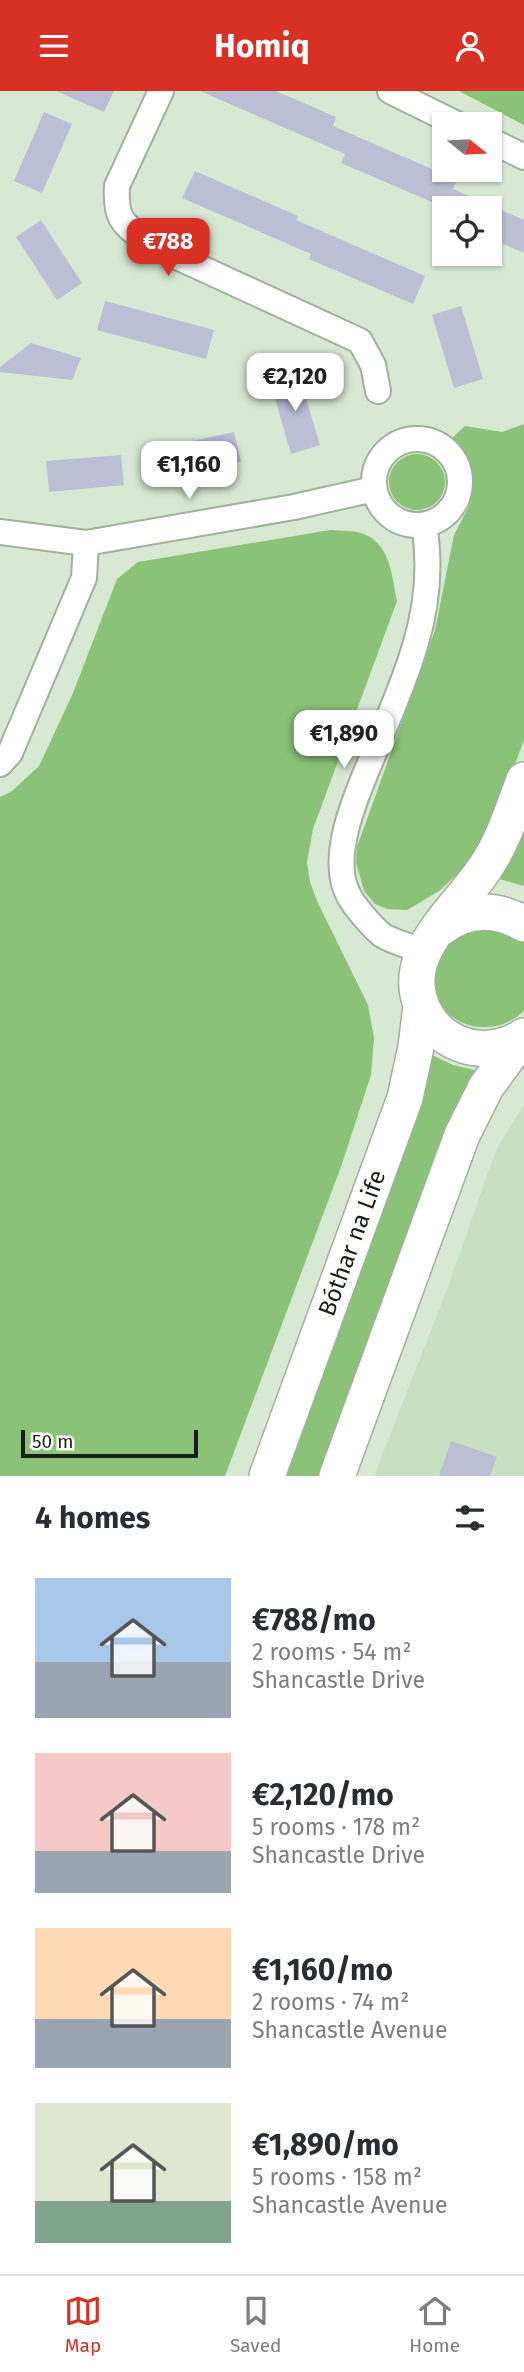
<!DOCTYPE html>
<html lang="en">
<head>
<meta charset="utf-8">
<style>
	:root { --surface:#fff; --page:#f2f2f3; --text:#2b2b33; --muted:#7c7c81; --line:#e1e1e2; --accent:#d93025 }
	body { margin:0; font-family:"Fira Sans",sans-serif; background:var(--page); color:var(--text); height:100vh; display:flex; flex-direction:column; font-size:26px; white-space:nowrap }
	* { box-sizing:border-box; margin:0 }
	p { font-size:23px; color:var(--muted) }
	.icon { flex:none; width:38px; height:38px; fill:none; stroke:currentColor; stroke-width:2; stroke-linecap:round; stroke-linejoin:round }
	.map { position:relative; height:1385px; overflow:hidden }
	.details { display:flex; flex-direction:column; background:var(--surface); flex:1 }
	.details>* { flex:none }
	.needle { width:46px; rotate:108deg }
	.buttons { position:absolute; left:432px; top:21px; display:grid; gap:14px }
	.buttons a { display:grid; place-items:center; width:70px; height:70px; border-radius:0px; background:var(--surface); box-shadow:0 2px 5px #0004; font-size:35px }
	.scale { position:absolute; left:21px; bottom:18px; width:177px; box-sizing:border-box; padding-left:7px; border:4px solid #181e16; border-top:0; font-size:19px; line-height:24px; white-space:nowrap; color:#181e16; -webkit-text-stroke:5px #fff; paint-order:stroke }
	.price { position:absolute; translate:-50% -60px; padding:0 16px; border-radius:14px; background:#fff; color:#222; font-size:23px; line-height:46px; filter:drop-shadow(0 2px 4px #0008) }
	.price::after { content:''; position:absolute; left:50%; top:42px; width:21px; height:16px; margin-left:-10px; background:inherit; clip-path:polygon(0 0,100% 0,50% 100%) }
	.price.active { background:var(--accent); color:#fff }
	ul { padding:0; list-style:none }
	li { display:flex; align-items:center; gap:21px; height:175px; padding:0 35px }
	li span { display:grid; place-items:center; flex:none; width:196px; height:140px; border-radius:0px; color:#555 }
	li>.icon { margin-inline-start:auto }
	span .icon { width:84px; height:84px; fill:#fffc; stroke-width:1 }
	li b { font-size:30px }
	h2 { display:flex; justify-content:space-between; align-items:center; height:84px; padding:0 35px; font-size:30px }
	header { display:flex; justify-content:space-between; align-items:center; height:91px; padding:0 35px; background:var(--accent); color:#fff; font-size:32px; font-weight:700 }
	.dock { display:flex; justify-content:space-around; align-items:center; height:98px; border-top:2px solid var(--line); background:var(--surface); font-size:19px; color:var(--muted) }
	.dock a { display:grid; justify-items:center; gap:4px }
	.dock .active { color:var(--accent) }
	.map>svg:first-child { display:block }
	.built { fill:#c9dfc2 }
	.green { fill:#8ac277 }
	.building { fill:#bcbed6 }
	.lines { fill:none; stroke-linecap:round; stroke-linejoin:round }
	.street-casing { stroke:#a0b09b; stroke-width:28 }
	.secondary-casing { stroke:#a0b09b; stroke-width:38 }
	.street { stroke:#fff; stroke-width:24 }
	.secondary { stroke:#fff; stroke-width:35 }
	.labels { text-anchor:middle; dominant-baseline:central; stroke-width:5; stroke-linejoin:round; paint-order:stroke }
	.street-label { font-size:24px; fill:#181e16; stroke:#fff }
</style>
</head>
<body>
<header><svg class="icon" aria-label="menu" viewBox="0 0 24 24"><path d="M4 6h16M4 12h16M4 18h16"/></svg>Homiq<svg class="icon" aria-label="person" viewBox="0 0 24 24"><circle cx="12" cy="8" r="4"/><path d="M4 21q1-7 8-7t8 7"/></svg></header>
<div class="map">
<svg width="524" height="1385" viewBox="0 0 524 1385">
	<rect width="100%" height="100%" fill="#d8e9d3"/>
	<!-- built -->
	<path class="built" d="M 524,1013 L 524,1385 L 374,1385 L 449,1193 L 496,1059 Z"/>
	<!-- green -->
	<path class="green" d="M 459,0 L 524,0 L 524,34 Z
		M 524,333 L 524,649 L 494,729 L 482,754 L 466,775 L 439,800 L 407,819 L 387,818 L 375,813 L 364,800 L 356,772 L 357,756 L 435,539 L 454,444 L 470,413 L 472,384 L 467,366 L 452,347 L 465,335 L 502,341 Z
		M389 391a28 28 0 1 1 56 0a28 28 0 1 1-56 0Z
		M 330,439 C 340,440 354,439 364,443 C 391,454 392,486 397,510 L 313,738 L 307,771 L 310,791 L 317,810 L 368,914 L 374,947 L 371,984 L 342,1073 L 225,1385 L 0,1385 L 0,706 L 12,700 L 39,675 L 73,602 L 117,488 L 138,471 Z
		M 524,732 L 524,795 L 499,788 L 496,784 Z
		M 479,829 L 524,847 L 524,920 C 495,948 444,939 433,897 C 431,886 435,870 437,859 Z
		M 430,963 L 453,974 L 479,980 L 321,1385 L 282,1385 Z"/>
	<!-- building -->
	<path class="building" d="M 56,0 L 114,0 L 104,21 Z
		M 200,0 L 276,0 L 336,26 L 333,35 L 457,89 L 453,98 L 524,129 L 524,162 L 490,147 L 490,117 L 446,117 L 341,72 L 345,63 Z
		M 44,21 L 72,33 L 42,102 L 14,90 Z
		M 195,80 L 298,125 L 296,129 L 425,185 L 413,213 L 309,168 L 311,163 L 182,107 Z
		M 41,129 L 82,192 L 57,209 L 16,146 Z
		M 105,210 L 214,239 L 206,268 L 97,239 Z
		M 461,215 L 483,288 L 454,297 L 432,224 Z
		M 31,252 L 81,267 L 72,289 L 0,281 L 0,276 Z
		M 298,281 L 320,354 L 291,363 L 270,290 Z
		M 234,341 L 241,371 L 167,387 L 160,357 Z
		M 121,364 L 124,394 L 49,401 L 46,370 Z
		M 451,1350 L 497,1366 L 490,1385 L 439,1385 Z"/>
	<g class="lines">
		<!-- street casing -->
		<g class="street-casing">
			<path id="street" d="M 161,0 L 117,95 C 115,130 123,132 149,153 L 360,250 L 373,274 L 378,300
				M 390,0 L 457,33
				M 490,49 L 524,66
				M374 391a43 43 0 1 1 86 0a43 43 0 1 1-86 0Z
				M 0,441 L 86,452 L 294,416 L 374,398
				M 0,673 L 10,662 L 84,487 L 86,452
				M 422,860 C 410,855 393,851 382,844 C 374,838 352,813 348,803 C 326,760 365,686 381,645 C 393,616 406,586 415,555 C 427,515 431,474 424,434"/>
		</g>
		<!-- secondary casing -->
		<g class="secondary-casing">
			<g id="secondary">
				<path d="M 524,689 C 513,718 503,751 485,777 C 456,821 393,867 426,924 C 434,938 448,949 463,954 C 483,961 506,957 524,945"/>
				<path d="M 441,837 C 467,817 495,816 524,833"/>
				<path id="s1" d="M 267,1385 L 405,1007 L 416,956 L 421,915"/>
				<path d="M 337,1385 L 462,1044 L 486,996 L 521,948"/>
			</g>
		</g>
		<!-- street -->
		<use href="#street" class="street"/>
		<!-- secondary -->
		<use href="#secondary" class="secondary"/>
	</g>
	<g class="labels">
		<!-- street labels -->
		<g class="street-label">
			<text stroke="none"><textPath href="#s1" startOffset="248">Bóthar na Life</textPath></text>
		</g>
	</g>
</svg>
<div class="buttons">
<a><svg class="needle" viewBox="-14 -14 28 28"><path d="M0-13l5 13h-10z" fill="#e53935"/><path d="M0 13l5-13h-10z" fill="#7c7c81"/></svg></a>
<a><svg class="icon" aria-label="locate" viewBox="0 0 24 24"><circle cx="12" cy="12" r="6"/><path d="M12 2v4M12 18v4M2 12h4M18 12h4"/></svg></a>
</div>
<div class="scale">50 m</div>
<b class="price active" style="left:168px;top:187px">€788</b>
<b class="price" style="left:295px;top:322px">€2,120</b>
<b class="price" style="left:189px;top:410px">€1,160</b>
<b class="price" style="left:344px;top:679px">€1,890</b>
</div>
<section class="details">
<h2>4 homes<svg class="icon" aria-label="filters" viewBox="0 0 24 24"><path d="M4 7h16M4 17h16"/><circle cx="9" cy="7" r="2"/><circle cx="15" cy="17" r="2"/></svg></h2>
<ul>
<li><span style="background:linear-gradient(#a9c7e8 60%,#9aa5b1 0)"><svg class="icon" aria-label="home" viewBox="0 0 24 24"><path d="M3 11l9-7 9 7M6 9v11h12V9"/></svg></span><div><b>€788/mo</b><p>2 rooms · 54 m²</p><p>Shancastle Drive</p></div></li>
<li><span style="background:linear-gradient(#f6c9c9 70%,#9aa5b1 0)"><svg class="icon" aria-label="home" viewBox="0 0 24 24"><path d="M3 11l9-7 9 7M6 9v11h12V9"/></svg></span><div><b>€2,120/mo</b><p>5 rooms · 178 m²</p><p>Shancastle Drive</p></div></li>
<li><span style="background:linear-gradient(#ffd9b3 65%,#9aa5b1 0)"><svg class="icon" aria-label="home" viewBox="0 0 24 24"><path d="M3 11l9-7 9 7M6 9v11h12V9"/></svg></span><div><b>€1,160/mo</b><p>2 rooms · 74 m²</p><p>Shancastle Avenue</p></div></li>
<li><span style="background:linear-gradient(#dfe7d0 70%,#7fa58c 0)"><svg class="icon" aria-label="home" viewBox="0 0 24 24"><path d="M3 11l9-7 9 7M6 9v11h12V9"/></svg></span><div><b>€1,890/mo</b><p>5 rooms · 158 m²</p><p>Shancastle Avenue</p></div></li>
</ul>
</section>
<nav class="dock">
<a class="active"><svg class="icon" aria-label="map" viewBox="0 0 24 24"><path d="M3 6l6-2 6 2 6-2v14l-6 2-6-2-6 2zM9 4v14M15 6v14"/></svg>Map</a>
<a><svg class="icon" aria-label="saved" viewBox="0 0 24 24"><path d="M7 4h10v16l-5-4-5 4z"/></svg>Saved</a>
<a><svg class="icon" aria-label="home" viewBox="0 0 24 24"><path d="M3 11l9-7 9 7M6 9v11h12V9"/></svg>Home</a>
</nav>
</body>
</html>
